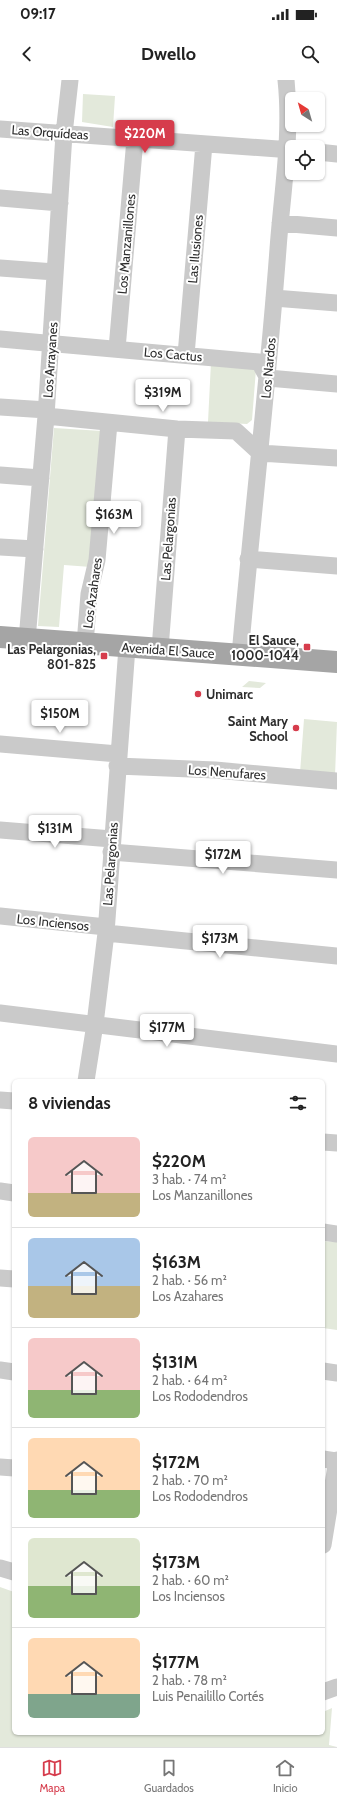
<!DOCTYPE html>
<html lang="es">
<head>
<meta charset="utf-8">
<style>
	:root { --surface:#fff; --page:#f6f6f6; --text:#222; --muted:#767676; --line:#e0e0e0; --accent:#d63c4c }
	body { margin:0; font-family:Cabin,sans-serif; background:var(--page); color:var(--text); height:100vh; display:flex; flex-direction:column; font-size:15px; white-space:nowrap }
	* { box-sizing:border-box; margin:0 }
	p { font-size:13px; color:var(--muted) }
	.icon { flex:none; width:22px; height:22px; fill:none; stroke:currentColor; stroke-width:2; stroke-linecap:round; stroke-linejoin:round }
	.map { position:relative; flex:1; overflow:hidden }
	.side { position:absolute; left:12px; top:999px; width:313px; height:656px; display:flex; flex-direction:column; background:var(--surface); border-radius:6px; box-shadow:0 1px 3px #0004 }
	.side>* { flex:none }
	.needle { width:26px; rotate:323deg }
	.controls { position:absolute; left:285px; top:12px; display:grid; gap:8px }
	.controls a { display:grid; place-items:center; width:40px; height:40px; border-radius:6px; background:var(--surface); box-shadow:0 1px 3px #0004; font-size:20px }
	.price { position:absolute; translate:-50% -34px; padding:0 9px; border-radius:4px; background:#fff; color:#222; font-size:13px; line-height:26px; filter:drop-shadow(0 1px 2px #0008) }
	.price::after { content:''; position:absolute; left:50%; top:24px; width:12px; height:9px; margin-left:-6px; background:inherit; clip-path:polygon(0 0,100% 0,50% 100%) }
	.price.selected { background:var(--accent); color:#fff }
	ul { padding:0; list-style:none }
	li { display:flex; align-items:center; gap:12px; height:100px; padding:0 16px }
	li+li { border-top:1px solid var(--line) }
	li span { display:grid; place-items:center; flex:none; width:112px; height:80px; border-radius:6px; color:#555 }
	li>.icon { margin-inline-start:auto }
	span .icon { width:48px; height:48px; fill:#fffc; stroke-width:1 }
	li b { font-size:17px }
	h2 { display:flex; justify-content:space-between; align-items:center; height:48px; padding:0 16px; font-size:17px }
	.status { display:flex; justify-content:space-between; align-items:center; height:28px; padding:0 20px; background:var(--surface); direction:ltr }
	.status svg { height:11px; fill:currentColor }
	header { display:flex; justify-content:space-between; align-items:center; height:52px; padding:0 16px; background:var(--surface); font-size:18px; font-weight:700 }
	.dock { display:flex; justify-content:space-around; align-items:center; height:56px; border-top:1px solid var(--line); background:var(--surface); font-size:11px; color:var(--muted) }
	.dock a { display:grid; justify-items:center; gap:2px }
	.dock .selected { color:var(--accent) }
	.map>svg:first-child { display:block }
	.green { fill:#e3e9db }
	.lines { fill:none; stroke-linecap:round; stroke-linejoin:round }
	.minor { stroke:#cacaca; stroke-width:17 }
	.major { stroke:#a5a5a5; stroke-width:22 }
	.poi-dot { fill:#d63c4c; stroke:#fff; stroke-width:1.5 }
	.labels { text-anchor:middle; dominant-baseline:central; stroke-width:4; stroke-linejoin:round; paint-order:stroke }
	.street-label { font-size:13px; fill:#2d2d2d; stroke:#fff }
	.poi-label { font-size:13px; font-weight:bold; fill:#2d2d2d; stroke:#fff; text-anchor:end }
</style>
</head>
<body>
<div class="status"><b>09:17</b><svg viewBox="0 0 49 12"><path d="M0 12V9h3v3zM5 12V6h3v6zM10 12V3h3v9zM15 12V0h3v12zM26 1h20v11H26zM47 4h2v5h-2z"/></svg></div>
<header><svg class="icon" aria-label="back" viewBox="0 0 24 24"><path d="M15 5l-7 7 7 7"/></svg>Dwello<svg class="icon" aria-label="search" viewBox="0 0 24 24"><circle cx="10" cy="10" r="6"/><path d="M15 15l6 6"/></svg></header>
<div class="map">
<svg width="337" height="1667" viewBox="0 0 337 1667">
	<rect width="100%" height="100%" fill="#fff"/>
	<!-- green -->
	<path class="green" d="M 83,14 L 115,16 L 113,47 L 82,42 Z
		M 211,282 L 256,289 L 252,340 L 247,344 L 208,342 Z
		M 54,348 L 102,351 L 91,487 L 64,485 L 59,547 L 38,546 Z
		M 249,601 L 266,603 L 260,608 L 242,607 Z
		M 304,639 L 337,642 L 335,696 L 300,693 Z
		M 323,1161 L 337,1162 L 337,1250 L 323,1248 Z
		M 0,1507 L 14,1512 L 14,1653 L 323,1653 L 323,1632 L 332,1628 L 329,1665 L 337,1667 L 0,1667 Z"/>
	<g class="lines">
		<!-- minor -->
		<path class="minor" d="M 0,49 L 292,70
			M 318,72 L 337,74
			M 0,118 L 60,123
			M 280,143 L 337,148
			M 0,188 L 55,192
			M 274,218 L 337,223
			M 0,259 L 259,282 L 268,298 L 337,304
			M 117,269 L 135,59
			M 186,275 L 204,64
			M 0,327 L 47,330
			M 46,336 L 177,349 L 236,351 L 260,373 L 337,378
			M 0,395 L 41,398
			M 0,467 L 35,469
			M 248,479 L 337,486
			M 27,560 L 46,336 L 64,54 L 70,0
			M 85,564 L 89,514 L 97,480 L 109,343
			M 160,569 L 177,349
			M 240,575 C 252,439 268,304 278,169 C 282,113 292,56 286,0
			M 0,664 L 118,674
			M 117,686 L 215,690 L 337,701
			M 0,750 L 112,759
			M 111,772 L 337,790
			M 0,836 L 106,847
			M 106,853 L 337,876
			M 0,933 L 337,974
			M 86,1001 L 95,944 L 106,853 L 127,567
			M 0,1020 L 14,1021
			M 323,1062 L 337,1063
			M 0,1111 L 14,1113
			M 323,1152 L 337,1154
			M 0,1198 L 14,1199
			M 0,1290 L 14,1292
			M 323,1291 L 337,1293
			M 323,1379 L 337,1381
			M 0,1387 L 14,1388
			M 323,1465 L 337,1380
			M 0,1488 L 14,1492
			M 323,1612 L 337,1607"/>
		<!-- major -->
		<path class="major" d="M 0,557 L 337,582"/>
	</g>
	<!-- markers -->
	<g class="poi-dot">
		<rect x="303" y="563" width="8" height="8" rx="2"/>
		<rect x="100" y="572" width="8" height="8" rx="2"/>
		<circle cx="198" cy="614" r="4"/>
		<circle cx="296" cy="648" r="4"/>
	</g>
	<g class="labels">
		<!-- street labels -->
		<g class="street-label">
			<text transform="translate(50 52) rotate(4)">Las Orquídeas</text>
			<text transform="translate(126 164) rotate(-85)">Los Manzanillones</text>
			<text transform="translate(195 169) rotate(-85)">Las Ilusiones</text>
			<text transform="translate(173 274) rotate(5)">Los Cactus</text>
			<text transform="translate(50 280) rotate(-86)">Los Arrayanes</text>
			<text transform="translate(268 288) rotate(-85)">Los Nardos</text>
			<text transform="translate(168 459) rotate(-86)">Las Pelargonias</text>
			<text transform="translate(92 513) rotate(-82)">Los Azahares</text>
			<text transform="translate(168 570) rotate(4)">Avenida El Sauce</text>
			<text transform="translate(227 692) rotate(4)">Los Nenufares</text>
			<text transform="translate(110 784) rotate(-86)">Las Pelargonias</text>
			<text transform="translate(53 842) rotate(6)">Los Inciensos</text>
		</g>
		<!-- poi labels -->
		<g class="poi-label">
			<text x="299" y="560">El Sauce,<tspan x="299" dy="15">1000-1044</tspan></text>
			<text x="96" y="569">Las Pelargonias,<tspan x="96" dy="15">801-825</tspan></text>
			<text x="206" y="614" text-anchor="start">Unimarc</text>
			<text x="288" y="641">Saint Mary<tspan x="288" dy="15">School</tspan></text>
		</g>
	</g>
</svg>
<div class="controls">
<a><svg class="needle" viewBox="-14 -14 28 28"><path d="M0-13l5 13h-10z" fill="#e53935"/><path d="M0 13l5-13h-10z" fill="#767676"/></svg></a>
<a><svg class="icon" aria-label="locate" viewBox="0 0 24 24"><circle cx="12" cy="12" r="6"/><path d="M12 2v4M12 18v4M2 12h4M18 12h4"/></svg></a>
</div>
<b class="price selected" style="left:145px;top:74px">$220M</b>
<b class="price" style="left:163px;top:333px">$319M</b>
<b class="price" style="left:114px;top:455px">$163M</b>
<b class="price" style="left:60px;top:654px">$150M</b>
<b class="price" style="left:55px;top:769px">$131M</b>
<b class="price" style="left:223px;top:795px">$172M</b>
<b class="price" style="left:220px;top:879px">$173M</b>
<b class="price" style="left:167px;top:968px">$177M</b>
<section class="side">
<h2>8 viviendas<svg class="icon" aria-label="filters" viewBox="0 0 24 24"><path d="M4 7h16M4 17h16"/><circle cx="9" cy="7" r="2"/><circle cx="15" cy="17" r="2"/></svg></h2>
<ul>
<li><span style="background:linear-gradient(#f6c9c9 70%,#c2b280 0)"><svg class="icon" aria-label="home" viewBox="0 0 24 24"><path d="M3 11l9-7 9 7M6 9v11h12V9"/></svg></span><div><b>$220M</b><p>3 hab. · 74 m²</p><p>Los Manzanillones</p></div></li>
<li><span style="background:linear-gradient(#a9c7e8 60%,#c2b280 0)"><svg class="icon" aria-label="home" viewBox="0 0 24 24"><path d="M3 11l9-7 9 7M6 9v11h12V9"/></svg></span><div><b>$163M</b><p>2 hab. · 56 m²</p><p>Los Azahares</p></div></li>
<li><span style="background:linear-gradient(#f6c9c9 65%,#8fb573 0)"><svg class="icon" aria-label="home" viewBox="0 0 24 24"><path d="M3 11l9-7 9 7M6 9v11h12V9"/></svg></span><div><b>$131M</b><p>2 hab. · 64 m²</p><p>Los Rododendros</p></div></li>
<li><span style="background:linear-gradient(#ffd9b3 65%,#8fb573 0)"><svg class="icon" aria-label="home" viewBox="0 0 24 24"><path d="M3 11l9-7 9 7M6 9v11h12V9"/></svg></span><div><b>$172M</b><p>2 hab. · 70 m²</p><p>Los Rododendros</p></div></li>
<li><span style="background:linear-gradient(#dfe7d0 60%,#8fb573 0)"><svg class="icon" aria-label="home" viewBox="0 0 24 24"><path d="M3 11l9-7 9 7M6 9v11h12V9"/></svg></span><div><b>$173M</b><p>2 hab. · 60 m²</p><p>Los Inciensos</p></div></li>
<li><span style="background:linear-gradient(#ffd9b3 70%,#7fa58c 0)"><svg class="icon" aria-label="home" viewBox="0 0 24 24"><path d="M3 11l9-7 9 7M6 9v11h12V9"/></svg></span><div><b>$177M</b><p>2 hab. · 78 m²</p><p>Luis Penailillo Cortés</p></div></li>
</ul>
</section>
</div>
<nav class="dock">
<a class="selected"><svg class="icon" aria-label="map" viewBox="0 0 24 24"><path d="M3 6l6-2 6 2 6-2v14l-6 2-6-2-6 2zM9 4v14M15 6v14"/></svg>Mapa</a>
<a><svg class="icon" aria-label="saved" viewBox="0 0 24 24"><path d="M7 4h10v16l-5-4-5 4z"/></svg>Guardados</a>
<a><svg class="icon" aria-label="home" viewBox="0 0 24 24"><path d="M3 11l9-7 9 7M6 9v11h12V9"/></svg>Inicio</a>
</nav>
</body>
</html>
